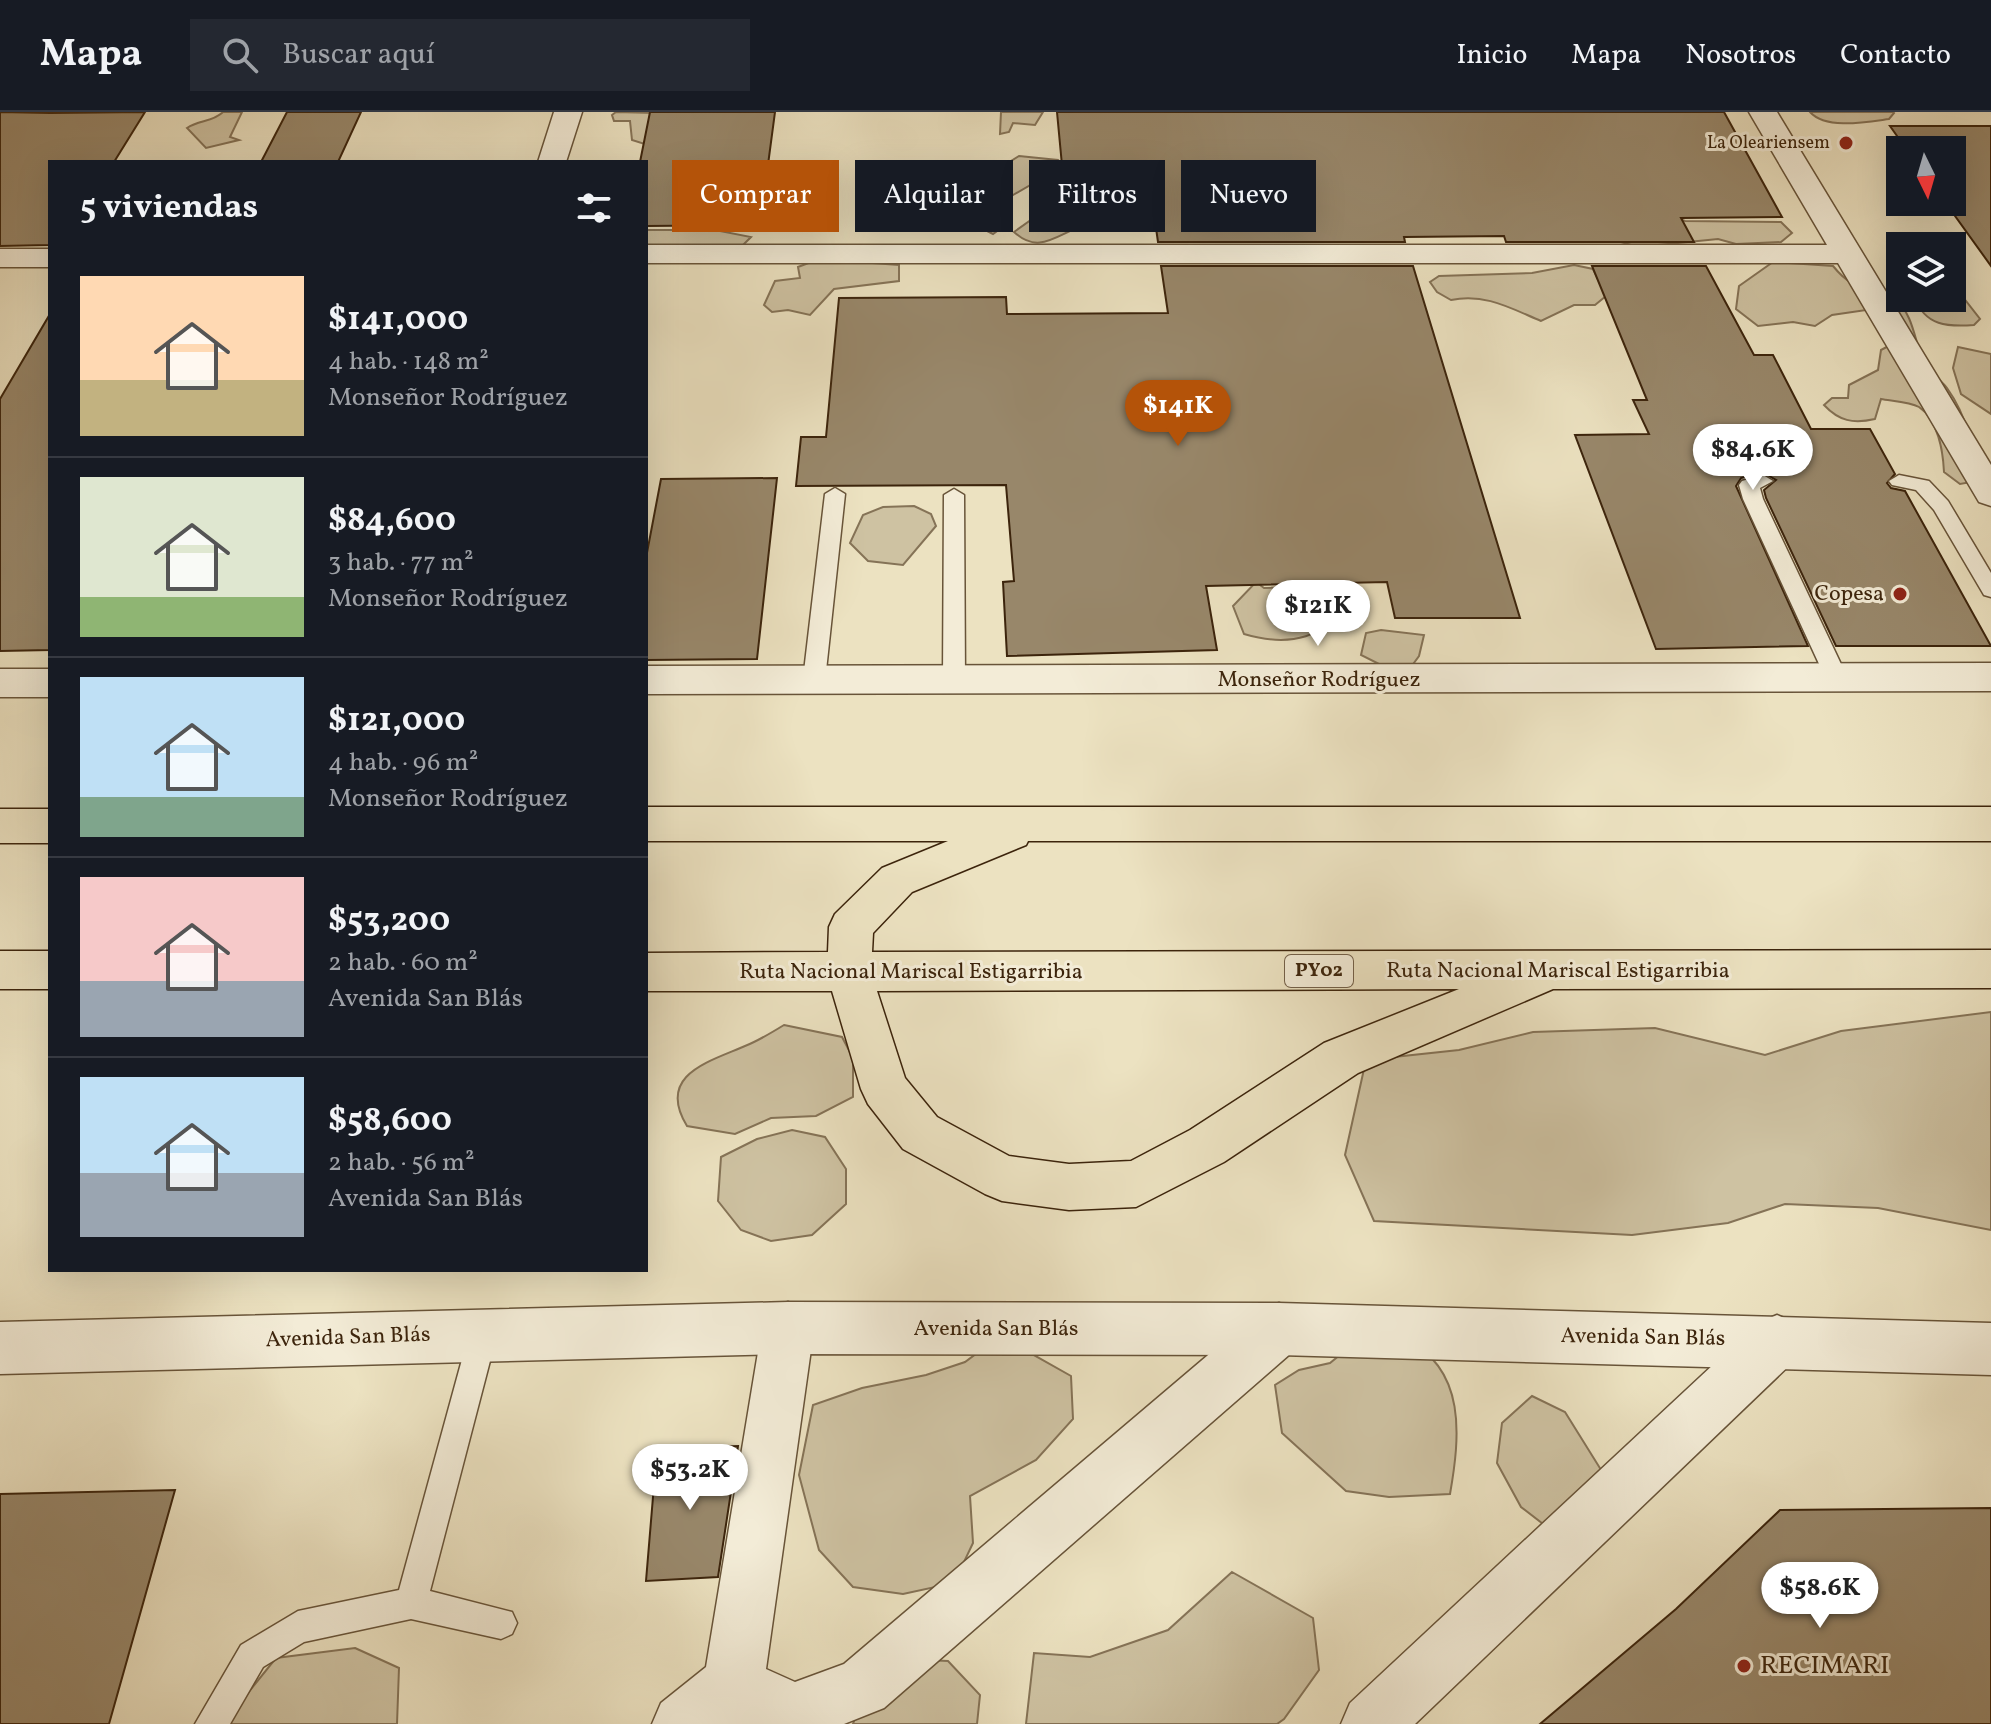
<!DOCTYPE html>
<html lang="es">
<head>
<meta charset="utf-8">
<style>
	:root { --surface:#171b24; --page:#242831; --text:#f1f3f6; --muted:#9ea1a6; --line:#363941; --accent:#b45309 }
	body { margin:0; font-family:Vollkorn,serif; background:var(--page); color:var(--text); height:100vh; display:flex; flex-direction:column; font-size:30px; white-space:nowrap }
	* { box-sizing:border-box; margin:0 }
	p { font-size:26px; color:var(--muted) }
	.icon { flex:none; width:44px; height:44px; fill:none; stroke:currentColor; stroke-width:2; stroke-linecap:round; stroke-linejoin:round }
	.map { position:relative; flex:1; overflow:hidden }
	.sheet { position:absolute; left:48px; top:48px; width:600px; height:1112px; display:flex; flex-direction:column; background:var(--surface); border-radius:0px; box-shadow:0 8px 32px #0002 }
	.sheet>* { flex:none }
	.top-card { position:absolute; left:672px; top:48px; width:760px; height:72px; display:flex; gap:16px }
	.needle { width:52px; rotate:175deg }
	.controls { position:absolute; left:1886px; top:24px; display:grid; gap:16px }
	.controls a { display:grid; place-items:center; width:80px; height:80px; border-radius:0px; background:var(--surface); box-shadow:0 8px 32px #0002; font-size:40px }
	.price { position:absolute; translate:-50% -68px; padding:0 18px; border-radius:28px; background:#fff; color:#222; font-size:26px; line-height:52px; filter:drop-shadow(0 2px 4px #0008) }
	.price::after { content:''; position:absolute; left:50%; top:48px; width:24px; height:18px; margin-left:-12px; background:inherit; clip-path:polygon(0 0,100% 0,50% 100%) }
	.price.on { background:var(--accent); color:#fff }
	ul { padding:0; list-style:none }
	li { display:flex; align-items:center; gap:24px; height:200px; padding:0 32px }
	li+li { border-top:2px solid var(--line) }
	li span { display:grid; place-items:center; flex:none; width:224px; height:160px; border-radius:0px; color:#555 }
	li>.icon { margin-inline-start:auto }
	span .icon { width:96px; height:96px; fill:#fffc; stroke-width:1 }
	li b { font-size:34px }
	h2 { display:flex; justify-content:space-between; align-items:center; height:96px; padding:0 32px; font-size:34px }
	.pill { padding:0 28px; border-radius:0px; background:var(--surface); box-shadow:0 8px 32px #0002; font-size:28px; line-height:72px }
	.pill.on { background:var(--accent); color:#fff }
	header { display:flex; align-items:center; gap:48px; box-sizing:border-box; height:112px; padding:0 40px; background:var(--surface); border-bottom:2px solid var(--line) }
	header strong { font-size:38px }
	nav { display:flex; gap:44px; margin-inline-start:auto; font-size:28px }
	.search { width:560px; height:72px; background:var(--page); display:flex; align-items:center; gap:20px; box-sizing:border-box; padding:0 28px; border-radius:0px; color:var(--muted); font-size:30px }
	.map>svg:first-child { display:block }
	.green { fill:#cec2a2; stroke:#857357; stroke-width:2 }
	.building { fill:#98876a; stroke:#3c240c; stroke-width:2 }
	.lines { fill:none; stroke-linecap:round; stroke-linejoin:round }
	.service-casing { stroke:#685439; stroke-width:3 }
	.minor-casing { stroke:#685439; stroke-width:3 }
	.tertiary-casing { stroke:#685439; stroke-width:3 }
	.trunk-casing { stroke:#3c240c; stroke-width:3 }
	.service { fill:#f3ecd7; fill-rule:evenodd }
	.minor { fill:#f3ecd7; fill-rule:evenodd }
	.tertiary { fill:#f3ecd7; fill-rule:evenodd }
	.trunk { fill:#ece2c1; fill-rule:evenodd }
	.poi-dot { fill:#8f2418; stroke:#f3ecd7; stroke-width:3 }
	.labels { text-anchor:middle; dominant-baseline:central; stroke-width:6; stroke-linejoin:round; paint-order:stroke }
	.far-poi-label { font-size:18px; fill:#3c240c; stroke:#f3ecd7; text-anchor:end }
	.shield { fill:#f3ecd7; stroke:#736049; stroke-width:2 }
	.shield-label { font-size:20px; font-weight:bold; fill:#3c240c }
	.poi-label { font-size:22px; fill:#3c240c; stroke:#f3ecd7; text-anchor:end }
	.street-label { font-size:22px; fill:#3c240c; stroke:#f3ecd7 }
	.near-poi-label { font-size:26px; fill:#3c240c; stroke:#f3ecd7; text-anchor:start }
</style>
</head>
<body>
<header>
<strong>Mapa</strong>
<div class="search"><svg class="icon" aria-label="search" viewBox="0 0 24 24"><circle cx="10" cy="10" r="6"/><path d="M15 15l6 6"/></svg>Buscar aquí</div>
<nav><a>Inicio</a><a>Mapa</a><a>Nosotros</a><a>Contacto</a></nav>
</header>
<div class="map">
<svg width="1991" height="1612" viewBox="0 0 1991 1612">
	<rect width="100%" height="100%" fill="#ece2c1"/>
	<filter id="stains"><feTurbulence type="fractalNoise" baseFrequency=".0025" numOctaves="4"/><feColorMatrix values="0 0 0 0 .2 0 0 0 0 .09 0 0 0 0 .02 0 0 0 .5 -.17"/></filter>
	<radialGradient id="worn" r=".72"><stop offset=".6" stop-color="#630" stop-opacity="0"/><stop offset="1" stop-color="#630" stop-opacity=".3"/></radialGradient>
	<!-- green -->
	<path class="green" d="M 223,0 L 242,0 L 230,25 L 239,28 L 206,36 L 187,16 C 199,8 213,10 223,0 Z
		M 616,0 L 655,1 L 654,35 L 632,28 L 630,9 L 614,9 L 612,3 Z
		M 1001,0 L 1043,0 L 1035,13 L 1013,11 L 1009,20 L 1000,22 Z
		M 1810,0 L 1893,0 L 1894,1 L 1889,7 C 1867,10 1826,18 1810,0 Z
		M 1019,44 L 1058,48 L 1063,54 L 1001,90 L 1009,99 L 1004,114 L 993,122 L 979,115 L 988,80 L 1005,63 L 1003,54 Z
		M 1042,100 L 1074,109 L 1072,118 C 1049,129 1035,139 1014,120 Z
		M 1669,103 L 1685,109 L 1781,110 L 1792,121 L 1781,130 L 1736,132 L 1718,127 L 1638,135 L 1614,128 Z
		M 646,118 L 715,118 L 751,125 L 738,138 L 646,136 Z
		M 819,147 L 899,153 L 899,169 L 834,177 L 810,203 L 788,198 L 772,200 L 764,193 L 775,169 L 800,166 L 798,155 Z
		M 1773,150 L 1833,154 C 1858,185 1870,168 1896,188 C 1913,202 1915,230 1923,249 C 1928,260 1940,267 1947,276 C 1967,304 1974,336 1977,369 L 1960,372 L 1944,360 C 1943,339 1938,308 1919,295 C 1910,290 1892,289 1881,287 L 1875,307 C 1853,312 1839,309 1824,293 L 1832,286 L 1848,286 L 1849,273 L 1878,258 L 1881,238 L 1900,228 L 1866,198 L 1832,203 L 1815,214 L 1793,210 L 1758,214 L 1736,197 L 1739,174 Z
		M 1574,153 L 1593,157 L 1606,184 L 1595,193 L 1574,193 L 1541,209 C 1510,196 1485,181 1451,188 L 1437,180 L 1430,170 L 1439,164 L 1532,161 Z
		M 1952,171 L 1980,207 L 1974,213 C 1948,215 1925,214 1915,186 L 1952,186 Z
		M 1958,235 L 1991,242 L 1991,302 L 1961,282 L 1953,256 Z
		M 914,394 L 931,402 L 936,414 L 903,453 L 868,449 L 850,431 L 863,403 L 883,395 Z
		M 1256,470 L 1264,476 L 1339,473 L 1348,483 C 1330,528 1288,535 1244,522 L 1233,494 Z
		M 1381,518 L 1424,523 L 1419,544 L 1408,559 L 1381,553 L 1361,543 L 1366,521 Z
		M 1991,900 L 1991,1118 L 1878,1096 L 1785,1092 L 1728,1111 L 1632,1123 L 1374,1109 L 1345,1043 L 1366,948 L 1459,938 L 1533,920 L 1655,916 L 1765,943 L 1841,919 Z
		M 784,913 L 842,925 L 853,946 L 853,985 L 816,1004 L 771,1006 L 735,1022 L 687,1014 C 656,963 708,950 745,934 C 758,929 771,921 784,913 Z
		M 792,1018 L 825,1025 L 846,1057 L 846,1092 L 812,1123 L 771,1129 L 741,1118 L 718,1089 L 721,1045 L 757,1027 Z
		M 1368,1220 C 1379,1222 1394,1222 1405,1227 C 1467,1257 1460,1325 1450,1382 L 1389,1385 L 1346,1379 L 1282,1321 L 1275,1273 L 1299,1258 L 1330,1251 Z
		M 1000,1224 L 1071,1264 L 1073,1307 L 1036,1348 L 970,1384 L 973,1431 L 954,1471 L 903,1482 L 853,1475 L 819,1438 L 799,1363 L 813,1293 L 862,1276 L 926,1263 L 965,1250 Z
		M 1532,1284 L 1565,1300 L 1603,1361 L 1547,1415 L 1521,1395 L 1497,1351 L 1502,1311 Z
		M 1232,1460 L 1313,1506 L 1319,1558 L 1284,1607 L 1277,1612 L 1026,1612 L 1034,1541 L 1090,1545 L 1168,1518 Z
		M 355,1536 L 399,1556 L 397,1612 L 223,1612 L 276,1546 Z
		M 902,1547 L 948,1549 L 980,1583 L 977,1612 L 853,1612 L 863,1582 Z"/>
	<!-- building -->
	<path class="building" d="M 0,0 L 50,1 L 145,0 L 114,50 L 50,50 L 50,133 L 0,134 Z
		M 287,0 L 361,0 L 338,50 L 261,50 Z
		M 650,0 L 775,0 L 760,113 L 646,114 L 646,50 L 640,50 Z
		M 1057,0 L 1724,0 L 1782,105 L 1681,106 L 1694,130 L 1506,130 L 1504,124 L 1404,125 L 1405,130 L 1158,130 L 1153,95 L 1066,96 Z
		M 1890,14 L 1991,14 L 1991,154 L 1945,90 L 1952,90 L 1952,38 L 1907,38 Z
		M 1161,154 L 1413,154 L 1520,506 L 1395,506 L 1387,470 L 1206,474 L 1217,538 L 1007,544 L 1003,470 L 1014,469 L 1006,373 L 796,374 L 801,325 L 826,325 L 839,186 L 1006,185 L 1007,202 L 1168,201 Z
		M 1592,154 L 1706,154 L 1754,243 L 1773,243 L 1811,317 L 1870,317 L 1895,362 L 1887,371 L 1891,376 L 1905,379 L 1991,534 L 1836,534 L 1766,386 L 1764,378 L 1776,368 L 1762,360 L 1741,366 L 1736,374 L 1808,534 L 1656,537 L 1575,323 L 1649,322 L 1633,288 L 1647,288 Z
		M 50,202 L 50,538 L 0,539 L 0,287 Z
		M 777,366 L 757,547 L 646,548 L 646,446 L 661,367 Z
		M 738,1334 L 718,1465 L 646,1469 L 657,1337 Z
		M 175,1378 L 109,1612 L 0,1612 L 0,1382 Z
		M 1991,1396 L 1991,1612 L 1540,1612 L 1676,1497 L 1780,1398 Z"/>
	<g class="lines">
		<!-- service casing -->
		<g class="service-casing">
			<path id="service" d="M 1763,363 L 1773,369 L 1760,376 L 1763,387 L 1848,567 L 1845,573 L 1837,575 L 1826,567 L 1743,387 L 1739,373 L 1742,369 Z
				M 1899,363 L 1929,369 L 1948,389 L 1991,461 L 1991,485 L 1984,483 L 1934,398 L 1916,378 L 1892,373 L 1889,369 Z
				M 835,376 L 845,382 L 825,568 L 814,576 L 803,568 L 825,382 Z
				M 954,377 L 964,383 L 965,568 L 954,576 L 943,568 L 944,383 Z
				M 483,1208 L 493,1212 L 497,1222 L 430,1479 L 512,1500 L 517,1511 L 512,1522 L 501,1527 L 411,1507 L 304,1530 L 263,1555 L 230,1612 L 195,1612 L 241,1533 L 298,1499 L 399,1478 L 469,1222 L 473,1212 Z"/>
		</g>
		<!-- minor casing -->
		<g class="minor-casing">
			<path id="minor" d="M 554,0 L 582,0 L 566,50 L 538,50 Z
				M 1749,0 L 1777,0 L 1991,353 L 1991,394 L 1979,390 L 1838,151 L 646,151 L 646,133 L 1827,133 Z
				M 0,137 L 50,137 L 50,155 L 0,155 Z
				M 788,1190 L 807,1198 L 814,1216 L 766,1557 L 795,1570 L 844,1552 L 1260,1199 L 1279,1191 L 1298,1199 L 1305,1217 L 1298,1235 L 884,1596 L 844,1612 L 652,1612 L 661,1591 L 706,1555 L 762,1216 L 769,1198 Z
				M 1777,1203 L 1796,1211 L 1803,1229 L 1796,1247 L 1415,1612 L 1341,1612 L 1350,1591 L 1758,1211 Z"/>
		</g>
		<!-- tertiary casing -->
		<g class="tertiary-casing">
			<path id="tertiary" d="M 1991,551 L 1991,579 L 646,582 L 646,554 Z
				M 0,557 L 50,557 L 50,585 L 0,585 Z
				M 788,1190 L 1279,1191 L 1991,1211 L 1991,1263 L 1279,1243 L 788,1242 L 0,1262 L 0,1210 Z"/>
		</g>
		<!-- trunk casing -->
		<g class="trunk-casing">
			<path id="trunk" d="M 646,695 L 1991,695 L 1991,729 L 1028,729 L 1026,733 L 912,780 L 873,821 L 872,840 L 1991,838 L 1991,876 L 1553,877 L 1358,961 L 1224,1050 L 1136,1095 L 1069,1098 L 1002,1089 L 985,1082 L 903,1037 L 868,992 L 861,977 L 832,879 L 646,879 L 646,841 L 828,840 L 829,815 L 835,802 L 882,756 L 948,729 L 646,729 ZM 1459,877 L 1324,931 L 1190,1018 L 1131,1049 L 1069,1052 L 1009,1044 L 937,1005 L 905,966 L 877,879 Z
				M 0,697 L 50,697 L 50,731 L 0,731 Z
				M 0,839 L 50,839 L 50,877 L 0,877 Z"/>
		</g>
		<!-- service -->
		<use href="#service" class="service"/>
		<!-- minor -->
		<use href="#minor" class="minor"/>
		<!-- tertiary -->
		<use href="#tertiary" class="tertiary"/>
		<!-- trunk -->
		<use href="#trunk" class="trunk"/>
	</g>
	<!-- markers -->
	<g class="poi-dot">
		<circle cx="1846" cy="31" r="8"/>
		<circle cx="1900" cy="482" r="8"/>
		<circle cx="1744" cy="1554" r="8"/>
	</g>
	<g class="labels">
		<!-- far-poi labels -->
		<g class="far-poi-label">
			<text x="1830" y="31">La Oleariensem</text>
		</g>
		<!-- shield labels -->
		<rect class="shield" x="1285" y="843" width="68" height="32" rx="6"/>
		<g class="shield-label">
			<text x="1319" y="859">PY02</text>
		</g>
		<!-- poi labels -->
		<g class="poi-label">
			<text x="1884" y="482">Copesa</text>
		</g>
		<!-- street labels -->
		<g class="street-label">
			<text x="1319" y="568">Monseñor Rodríguez</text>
			<text x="1558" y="859">Ruta Nacional Mariscal Estigarribia</text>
			<text x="911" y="860">Ruta Nacional Mariscal Estigarribia</text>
			<text x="996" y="1217">Avenida San Blás</text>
			<text transform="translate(348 1226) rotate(-2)">Avenida San Blás</text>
			<text transform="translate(1643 1226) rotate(1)">Avenida San Blás</text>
		</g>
		<!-- near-poi labels -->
		<g class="near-poi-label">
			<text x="1760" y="1554">RECIMARI</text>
		</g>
	</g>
	<rect width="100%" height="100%" filter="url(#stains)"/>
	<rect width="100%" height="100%" fill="url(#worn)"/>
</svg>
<div class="controls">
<a><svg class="needle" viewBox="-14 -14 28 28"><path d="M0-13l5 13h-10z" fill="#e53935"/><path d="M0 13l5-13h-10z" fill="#9ea1a6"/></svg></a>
<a><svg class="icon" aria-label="layers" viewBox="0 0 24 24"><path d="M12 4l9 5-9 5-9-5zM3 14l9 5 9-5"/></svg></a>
</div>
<b class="price on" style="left:1178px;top:336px">$141K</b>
<b class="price" style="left:1753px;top:380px">$84.6K</b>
<b class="price" style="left:1318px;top:536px">$121K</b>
<b class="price" style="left:690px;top:1400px">$53.2K</b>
<b class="price" style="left:1820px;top:1518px">$58.6K</b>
<div class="top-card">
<a class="pill on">Comprar</a>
<a class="pill">Alquilar</a>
<a class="pill">Filtros</a>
<a class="pill">Nuevo</a>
</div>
<section class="sheet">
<h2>5 viviendas<svg class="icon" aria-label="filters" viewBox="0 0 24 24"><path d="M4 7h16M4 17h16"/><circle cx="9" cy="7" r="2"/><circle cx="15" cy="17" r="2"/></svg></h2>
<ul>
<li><span style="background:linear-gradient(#ffd9b3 65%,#c2b280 0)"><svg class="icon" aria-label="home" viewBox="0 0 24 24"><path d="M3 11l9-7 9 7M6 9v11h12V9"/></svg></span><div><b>$141,000</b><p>4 hab. · 148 m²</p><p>Monseñor Rodríguez</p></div></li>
<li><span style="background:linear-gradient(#dfe7d0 75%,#8fb573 0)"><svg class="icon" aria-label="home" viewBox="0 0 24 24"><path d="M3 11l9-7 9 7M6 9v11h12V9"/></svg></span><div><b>$84,600</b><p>3 hab. · 77 m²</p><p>Monseñor Rodríguez</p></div></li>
<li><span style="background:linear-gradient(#bfe0f5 75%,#7fa58c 0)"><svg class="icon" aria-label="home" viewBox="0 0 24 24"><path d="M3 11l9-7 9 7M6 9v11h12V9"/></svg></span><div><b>$121,000</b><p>4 hab. · 96 m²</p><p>Monseñor Rodríguez</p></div></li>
<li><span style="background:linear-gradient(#f6c9c9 65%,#9aa5b1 0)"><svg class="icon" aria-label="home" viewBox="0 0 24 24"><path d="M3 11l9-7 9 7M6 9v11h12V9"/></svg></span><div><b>$53,200</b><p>2 hab. · 60 m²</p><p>Avenida San Blás</p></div></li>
<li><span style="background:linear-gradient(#bfe0f5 60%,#9aa5b1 0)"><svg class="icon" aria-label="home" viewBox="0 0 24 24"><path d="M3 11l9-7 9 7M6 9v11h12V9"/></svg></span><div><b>$58,600</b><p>2 hab. · 56 m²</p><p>Avenida San Blás</p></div></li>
</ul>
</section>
</div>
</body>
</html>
